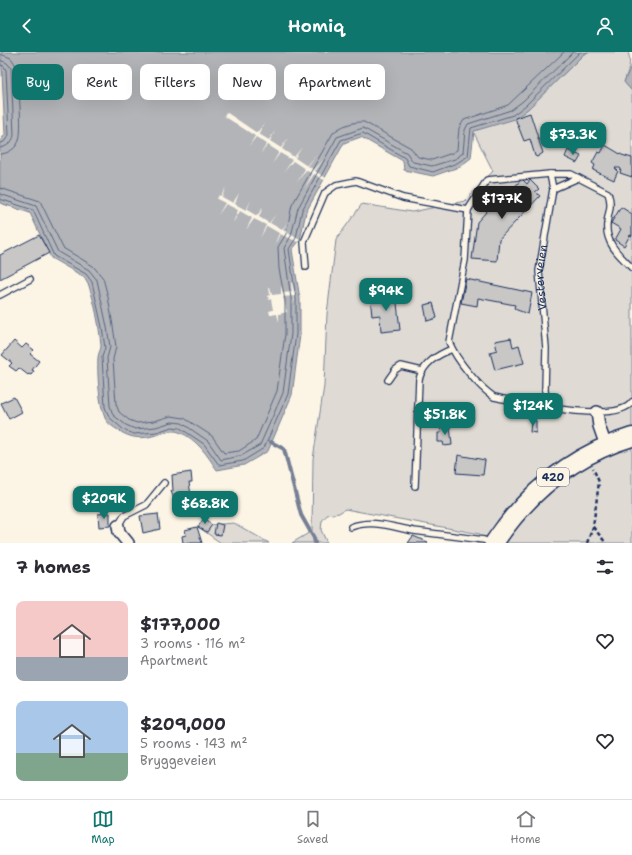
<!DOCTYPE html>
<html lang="en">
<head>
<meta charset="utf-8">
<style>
	:root { --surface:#fff; --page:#f2f2f3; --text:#2b2b33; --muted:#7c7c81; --line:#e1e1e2; --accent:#0f766e }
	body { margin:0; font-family:"Shantell Sans",sans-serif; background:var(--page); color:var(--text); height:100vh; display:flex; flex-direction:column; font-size:15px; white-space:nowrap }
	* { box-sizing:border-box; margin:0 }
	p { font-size:13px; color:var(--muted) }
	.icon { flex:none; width:22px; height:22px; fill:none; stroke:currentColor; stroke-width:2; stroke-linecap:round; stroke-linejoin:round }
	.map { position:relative; height:491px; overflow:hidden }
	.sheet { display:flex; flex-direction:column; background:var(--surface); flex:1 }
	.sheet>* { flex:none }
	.hud { position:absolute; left:12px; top:12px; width:400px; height:36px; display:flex; gap:8px }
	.price { position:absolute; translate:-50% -34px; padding:0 9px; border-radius:8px; background:var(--accent); color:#fff; font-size:13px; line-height:26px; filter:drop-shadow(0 1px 2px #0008) }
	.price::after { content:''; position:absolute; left:50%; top:24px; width:12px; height:9px; margin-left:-6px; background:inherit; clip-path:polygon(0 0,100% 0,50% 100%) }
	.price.on { background:#222; color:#fff }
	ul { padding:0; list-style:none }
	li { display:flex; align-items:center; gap:12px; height:100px; padding:0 16px }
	li span { display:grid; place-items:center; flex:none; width:112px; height:80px; border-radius:8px; color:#555 }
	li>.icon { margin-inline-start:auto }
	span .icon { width:48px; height:48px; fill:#fffc; stroke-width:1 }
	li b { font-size:17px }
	h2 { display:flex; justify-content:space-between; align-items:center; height:48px; padding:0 16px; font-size:17px }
	.pill { padding:0 14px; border-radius:8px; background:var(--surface); box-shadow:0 4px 16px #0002; font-size:14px; line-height:36px }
	.pill.on { background:var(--accent); color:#fff }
	header { display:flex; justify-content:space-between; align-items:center; height:52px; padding:0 16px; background:var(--accent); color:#fff; font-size:18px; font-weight:600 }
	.tab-bar { display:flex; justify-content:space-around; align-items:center; height:56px; border-top:1px solid var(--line); background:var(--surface); font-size:11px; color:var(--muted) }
	.tab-bar a { display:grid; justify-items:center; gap:2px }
	.tab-bar .on { color:var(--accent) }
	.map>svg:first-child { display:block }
	.green { fill:#dfdbd4; stroke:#7d8599 }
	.water { fill:#b2b4b8; stroke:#767f94 }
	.pier { fill:#fcf5e5 }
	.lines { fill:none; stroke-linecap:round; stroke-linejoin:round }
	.shore { stroke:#576482; stroke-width:1 }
	.stream { stroke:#767f94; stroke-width:4 }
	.building { fill:#c8c7c6; stroke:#1b2f5e }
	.lane-casing { stroke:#1b2f5e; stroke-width:8 }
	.street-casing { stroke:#1b2f5e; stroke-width:14 }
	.primary-casing { stroke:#1b2f5e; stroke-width:21 }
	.path { stroke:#1b2f5e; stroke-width:2.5; stroke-dasharray:4 3; stroke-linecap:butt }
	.lane { stroke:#fcf5e5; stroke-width:5.5 }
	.street { stroke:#fcf5e5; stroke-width:11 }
	.primary { stroke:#fcf5e5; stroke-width:18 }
	.labels { text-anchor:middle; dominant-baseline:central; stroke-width:4; stroke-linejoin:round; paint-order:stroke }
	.shield { fill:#fcf5e5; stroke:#5e6a86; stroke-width:1 }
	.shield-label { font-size:11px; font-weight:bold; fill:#1b2f5e }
	.street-label { font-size:12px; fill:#1b2f5e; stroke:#fcf5e5 }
</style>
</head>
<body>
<header><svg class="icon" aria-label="back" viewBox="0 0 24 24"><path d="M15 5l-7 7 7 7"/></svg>Homiq<svg class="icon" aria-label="person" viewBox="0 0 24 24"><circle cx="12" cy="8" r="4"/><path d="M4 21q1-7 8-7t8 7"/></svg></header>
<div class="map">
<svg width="632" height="491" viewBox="0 0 632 491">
	<rect width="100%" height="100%" fill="#fcf5e5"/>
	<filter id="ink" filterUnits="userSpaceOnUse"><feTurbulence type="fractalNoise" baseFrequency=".025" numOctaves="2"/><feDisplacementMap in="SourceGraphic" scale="8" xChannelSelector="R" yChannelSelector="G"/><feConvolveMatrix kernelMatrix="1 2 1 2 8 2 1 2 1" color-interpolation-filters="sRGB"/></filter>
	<g filter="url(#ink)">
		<!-- green -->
		<path class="green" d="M 588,0 L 628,0 C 632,12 628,18 624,30 L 632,39 L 632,491 L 476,491 L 480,482 L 345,457 L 339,461 L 327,463 L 322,469 L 321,478 L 327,491 L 292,491 L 312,479 L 313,407 L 324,334 L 327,262 L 336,188 L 362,152 L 412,160 L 465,149 L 493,119 L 473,79 L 515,66 L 529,56 L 584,2 Z
			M 234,471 L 269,491 L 221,491 L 197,474 Z"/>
		<!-- water -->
		<path class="water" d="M 1,0 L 588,0 L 584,2 L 529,56 L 515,67 L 474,79 L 471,106 L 459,115 L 433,124 L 404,118 L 403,109 L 361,85 L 344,91 L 306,160 L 300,188 L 292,198 L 300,247 L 300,283 L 292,343 L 268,399 L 244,413 L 217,418 C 207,403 197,387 179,380 C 164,374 145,397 118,378 C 113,375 107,371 105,366 C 99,352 97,321 98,306 C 98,301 101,298 101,294 C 99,272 95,251 88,231 L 84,225 L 51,206 L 30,161 L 0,151 L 0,88 L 5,83 Z
			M 632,12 L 632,39 L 624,30 Z"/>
		<!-- pier -->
		<path class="pier" d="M 226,60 L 257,81 L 264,71 L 259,82 L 269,88 L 275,79 L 270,89 L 281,96 L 288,86 L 282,97 L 294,105 L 302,95 L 295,106 L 307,114 L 317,102 L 308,114 L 314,118 L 324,107 L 315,119 L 326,126 L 324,128 L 314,122 L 305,136 L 312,122 L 306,118 L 297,130 L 305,117 L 293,109 L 284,120 L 292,108 L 280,101 L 272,112 L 279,100 L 268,93 L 260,102 L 267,92 L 256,85 L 249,94 L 255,84 L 224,64 Z
			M 226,135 L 222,145 L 233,151 L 239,141 L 235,152 L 246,158 L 251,148 L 247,158 L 257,164 L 263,155 L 259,165 L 269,171 L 276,162 L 270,171 L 282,178 L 288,169 L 283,178 L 300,188 L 298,190 L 280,182 L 274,194 L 279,181 L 267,174 L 260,186 L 266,173 L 254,167 L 246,178 L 252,166 L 240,159 L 233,171 L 238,158 L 226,152 L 218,163 L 225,151 L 217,147 L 219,143 L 221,144 Z
			M 291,231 L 292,231 L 294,239 L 296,239 L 296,243 L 294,244 L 296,255 L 293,244 L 283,245 L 287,260 L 279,262 L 279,270 L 277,262 L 270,263 L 269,259 L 273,258 L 271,247 L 269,248 L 268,244 L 270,243 L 269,235 L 270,235 L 272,243 L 281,242 L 281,233 L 283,241 L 292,240 Z"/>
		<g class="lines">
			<!-- shore -->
			<path class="shore" d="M 0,2 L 11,6 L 17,15 C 18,28 23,78 19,88 C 17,96 8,102 0,102
				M 0,8 L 7,11 L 11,16 L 14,83 C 13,90 7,95 0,96
				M 0,13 L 4,14 L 6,18 L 9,83 L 4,90 L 0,91
				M 0,136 L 40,149 L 63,196 L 93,214 L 103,226 L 108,245 L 113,274 L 116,295 L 113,307 L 116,352 L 119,360 L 129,368 L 137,371 L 154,369 L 171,364 L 184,366 L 212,384 L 224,401 L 239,399 L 256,388 L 277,339 L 285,282 L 285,248 L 279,217 L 278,195 L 286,182 L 292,153 L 333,81 C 340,74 355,69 364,70 L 411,96 L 418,105 L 432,108 L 452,101 L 457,98 L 459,76 L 464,68 L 508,53 L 564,0
				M 0,142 L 36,154 L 58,200 L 89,218 L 97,228 L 107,275 L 110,295 L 107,306 L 110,354 L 113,363 L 126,373 L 135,377 L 156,375 L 172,370 L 182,371 L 208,389 L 221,408 L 241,404 L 260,393 L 283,341 L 291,282 L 291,247 L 284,196 L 291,184 L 298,156 L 337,85 L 363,76 L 407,101 L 413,110 L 432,114 L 455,107 L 463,101 L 465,78 L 468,72 L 511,58 L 523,49 L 573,0
				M 0,147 L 33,158 L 54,204 L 86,222 L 92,230 L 102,275 L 105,296 L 102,305 L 105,355 L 109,365 L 124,378 L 134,382 L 157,380 L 172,375 L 180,376 L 204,392 L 219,413 L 243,409 L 264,396 L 288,342 L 296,282 L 296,247 L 289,197 L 296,186 L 302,158 L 341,88 L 363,81 L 405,106 L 409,114 L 433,120 L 457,111 L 468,104 L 471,76 L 513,63 L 526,53 L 580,0"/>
			<!-- stream -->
			<path class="stream" d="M 271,390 L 284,397 L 301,463 L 314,486 L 315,491"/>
		</g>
		<!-- building -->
		<path class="building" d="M 530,61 L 543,101 L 537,105 L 535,104 L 530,87 L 524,89 L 515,66 Z
			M 605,93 L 622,103 L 632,106 L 632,125 L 620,121 L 621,117 L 620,116 L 615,116 L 618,119 L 614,128 L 593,118 L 595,113 L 592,111 L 598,100 L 601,101 Z
			M 568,98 L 581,104 L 577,111 L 565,105 Z
			M 522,127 L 527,132 L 530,128 L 539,137 L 535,140 L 540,144 L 499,187 L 497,209 L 472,207 L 477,170 L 495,150 L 497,153 Z
			M 621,155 L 632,162 L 632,184 L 630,183 L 624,194 L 615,188 L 621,177 L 611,171 Z
			M 39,183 L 49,201 L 0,227 L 0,203 Z
			M 466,227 L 532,241 L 528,262 L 517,258 L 514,256 L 515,253 L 478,246 L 477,254 L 461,251 Z
			M 396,242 L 400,278 L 381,280 L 380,263 L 372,264 L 370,245 Z
			M 433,251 L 437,266 L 427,269 L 424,253 Z
			M 511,286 L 513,295 L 519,293 L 524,311 L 495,318 L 490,300 L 497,298 L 495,289 Z
			M 14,289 L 22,296 L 26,292 L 34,298 L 30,302 L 39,309 L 32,318 L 34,319 L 31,323 L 29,322 L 28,323 L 19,316 L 16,319 L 9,314 L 12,311 L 2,303 Z
			M 14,345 L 22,360 L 9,367 L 1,351 Z
			M 531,368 L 536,369 L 536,381 L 530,380 Z
			M 450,374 L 452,393 L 444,394 L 443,390 L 438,390 L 438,381 L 441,381 L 440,375 Z
			M 458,403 L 485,408 L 483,423 L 456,421 Z
			M 191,420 L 192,430 L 189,430 L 192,450 L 176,453 L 171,439 L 173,439 L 172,423 Z
			M 110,461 L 110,474 L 99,475 L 98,462 Z
			M 158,462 L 160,477 L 143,481 L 140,464 Z
			M 204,466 L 212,473 L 207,480 L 198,475 Z
			M 216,471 L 223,473 L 221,483 L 214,482 Z
			M 197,475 L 202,491 L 183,491 L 182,484 L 186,483 L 185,478 Z
			M 413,484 L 428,490 L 427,491 L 408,491 Z"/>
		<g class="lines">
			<!-- lane casing -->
			<g class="lane-casing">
				<g id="lane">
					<path d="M 553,137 L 578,126"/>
					<path d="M 306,215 L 304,190 L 325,141 L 336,133 L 356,129 L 403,146 L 468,158"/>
					<path d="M 632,216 C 619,203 605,191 607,172 C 608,159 613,155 608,141 L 571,122 L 550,122 L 487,128 L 468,158 L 465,208 L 449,290 C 457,309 478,334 494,345 C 520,350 616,373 632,350"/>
					<path d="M 0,243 L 30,227"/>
					<path d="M 388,328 L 395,318 L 401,314 L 422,319"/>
					<path id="s1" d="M 547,355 L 545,338 L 546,296 L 539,219 L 553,137 L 550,122"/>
					<path d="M 415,434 L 419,327 C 424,311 437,303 452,297"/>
					<path d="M 118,474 L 124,464 L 146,453 L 164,431"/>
					<path d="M 351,475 C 373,467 392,475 414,479 C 437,482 461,485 484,488 L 489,491"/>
				</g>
			</g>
			<!-- street casing -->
			<g class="street-casing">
				<path id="street" d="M 597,360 L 599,374 L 606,394
					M 118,474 L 119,480 L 128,491"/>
			</g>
			<!-- primary casing -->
			<g class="primary-casing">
				<path id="primary" d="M 494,491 C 528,440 572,403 632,385"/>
			</g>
			<!-- path -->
			<path class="path" d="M 593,475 L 606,491
				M 587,491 L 593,475 L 599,430 L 593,416"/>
			<!-- lane -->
			<use href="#lane" class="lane"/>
			<!-- street -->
			<use href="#street" class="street"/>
			<!-- primary -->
			<use href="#primary" class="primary"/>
		</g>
	</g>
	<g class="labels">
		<!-- shield labels -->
		<rect class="shield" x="537" y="416" width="32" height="18" rx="3"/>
		<g class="shield-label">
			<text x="553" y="425">420</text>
		</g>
		<!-- street labels -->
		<g class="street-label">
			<text stroke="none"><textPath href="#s1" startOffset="130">Vesterveien</textPath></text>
		</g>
	</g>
</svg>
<b class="price" style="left:573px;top:104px">$73.3K</b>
<b class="price on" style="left:502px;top:168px">$177K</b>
<b class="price" style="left:386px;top:260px">$94K</b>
<b class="price" style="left:533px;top:375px">$124K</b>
<b class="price" style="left:445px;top:384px">$51.8K</b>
<b class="price" style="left:104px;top:468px">$209K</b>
<b class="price" style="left:205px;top:473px">$68.8K</b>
<div class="hud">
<a class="pill on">Buy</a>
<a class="pill">Rent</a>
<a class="pill">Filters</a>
<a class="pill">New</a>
<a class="pill">Apartment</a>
</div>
</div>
<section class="sheet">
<h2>7 homes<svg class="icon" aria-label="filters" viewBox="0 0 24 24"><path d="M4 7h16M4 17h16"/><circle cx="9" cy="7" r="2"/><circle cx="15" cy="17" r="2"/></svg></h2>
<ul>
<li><span style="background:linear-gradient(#f6c9c9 70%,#9aa5b1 0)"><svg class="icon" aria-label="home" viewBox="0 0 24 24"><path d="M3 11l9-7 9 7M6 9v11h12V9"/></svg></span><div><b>$177,000</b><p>3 rooms · 116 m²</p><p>Apartment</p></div><svg class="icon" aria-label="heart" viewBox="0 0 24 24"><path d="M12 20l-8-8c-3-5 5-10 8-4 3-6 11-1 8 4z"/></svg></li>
<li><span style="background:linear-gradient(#a9c7e8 65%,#7fa58c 0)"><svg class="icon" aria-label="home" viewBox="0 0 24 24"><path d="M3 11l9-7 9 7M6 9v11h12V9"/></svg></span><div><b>$209,000</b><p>5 rooms · 143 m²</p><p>Bryggeveien</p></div><svg class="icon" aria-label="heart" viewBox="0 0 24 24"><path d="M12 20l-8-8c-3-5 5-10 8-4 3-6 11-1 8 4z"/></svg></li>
</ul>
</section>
<nav class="tab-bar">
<a class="on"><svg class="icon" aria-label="map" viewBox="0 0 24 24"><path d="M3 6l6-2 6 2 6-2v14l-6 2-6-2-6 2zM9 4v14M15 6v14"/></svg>Map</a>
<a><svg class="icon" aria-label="saved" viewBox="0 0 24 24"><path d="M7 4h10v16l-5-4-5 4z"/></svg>Saved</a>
<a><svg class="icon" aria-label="home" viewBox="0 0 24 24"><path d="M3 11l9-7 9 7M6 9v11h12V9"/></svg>Home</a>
</nav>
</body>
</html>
